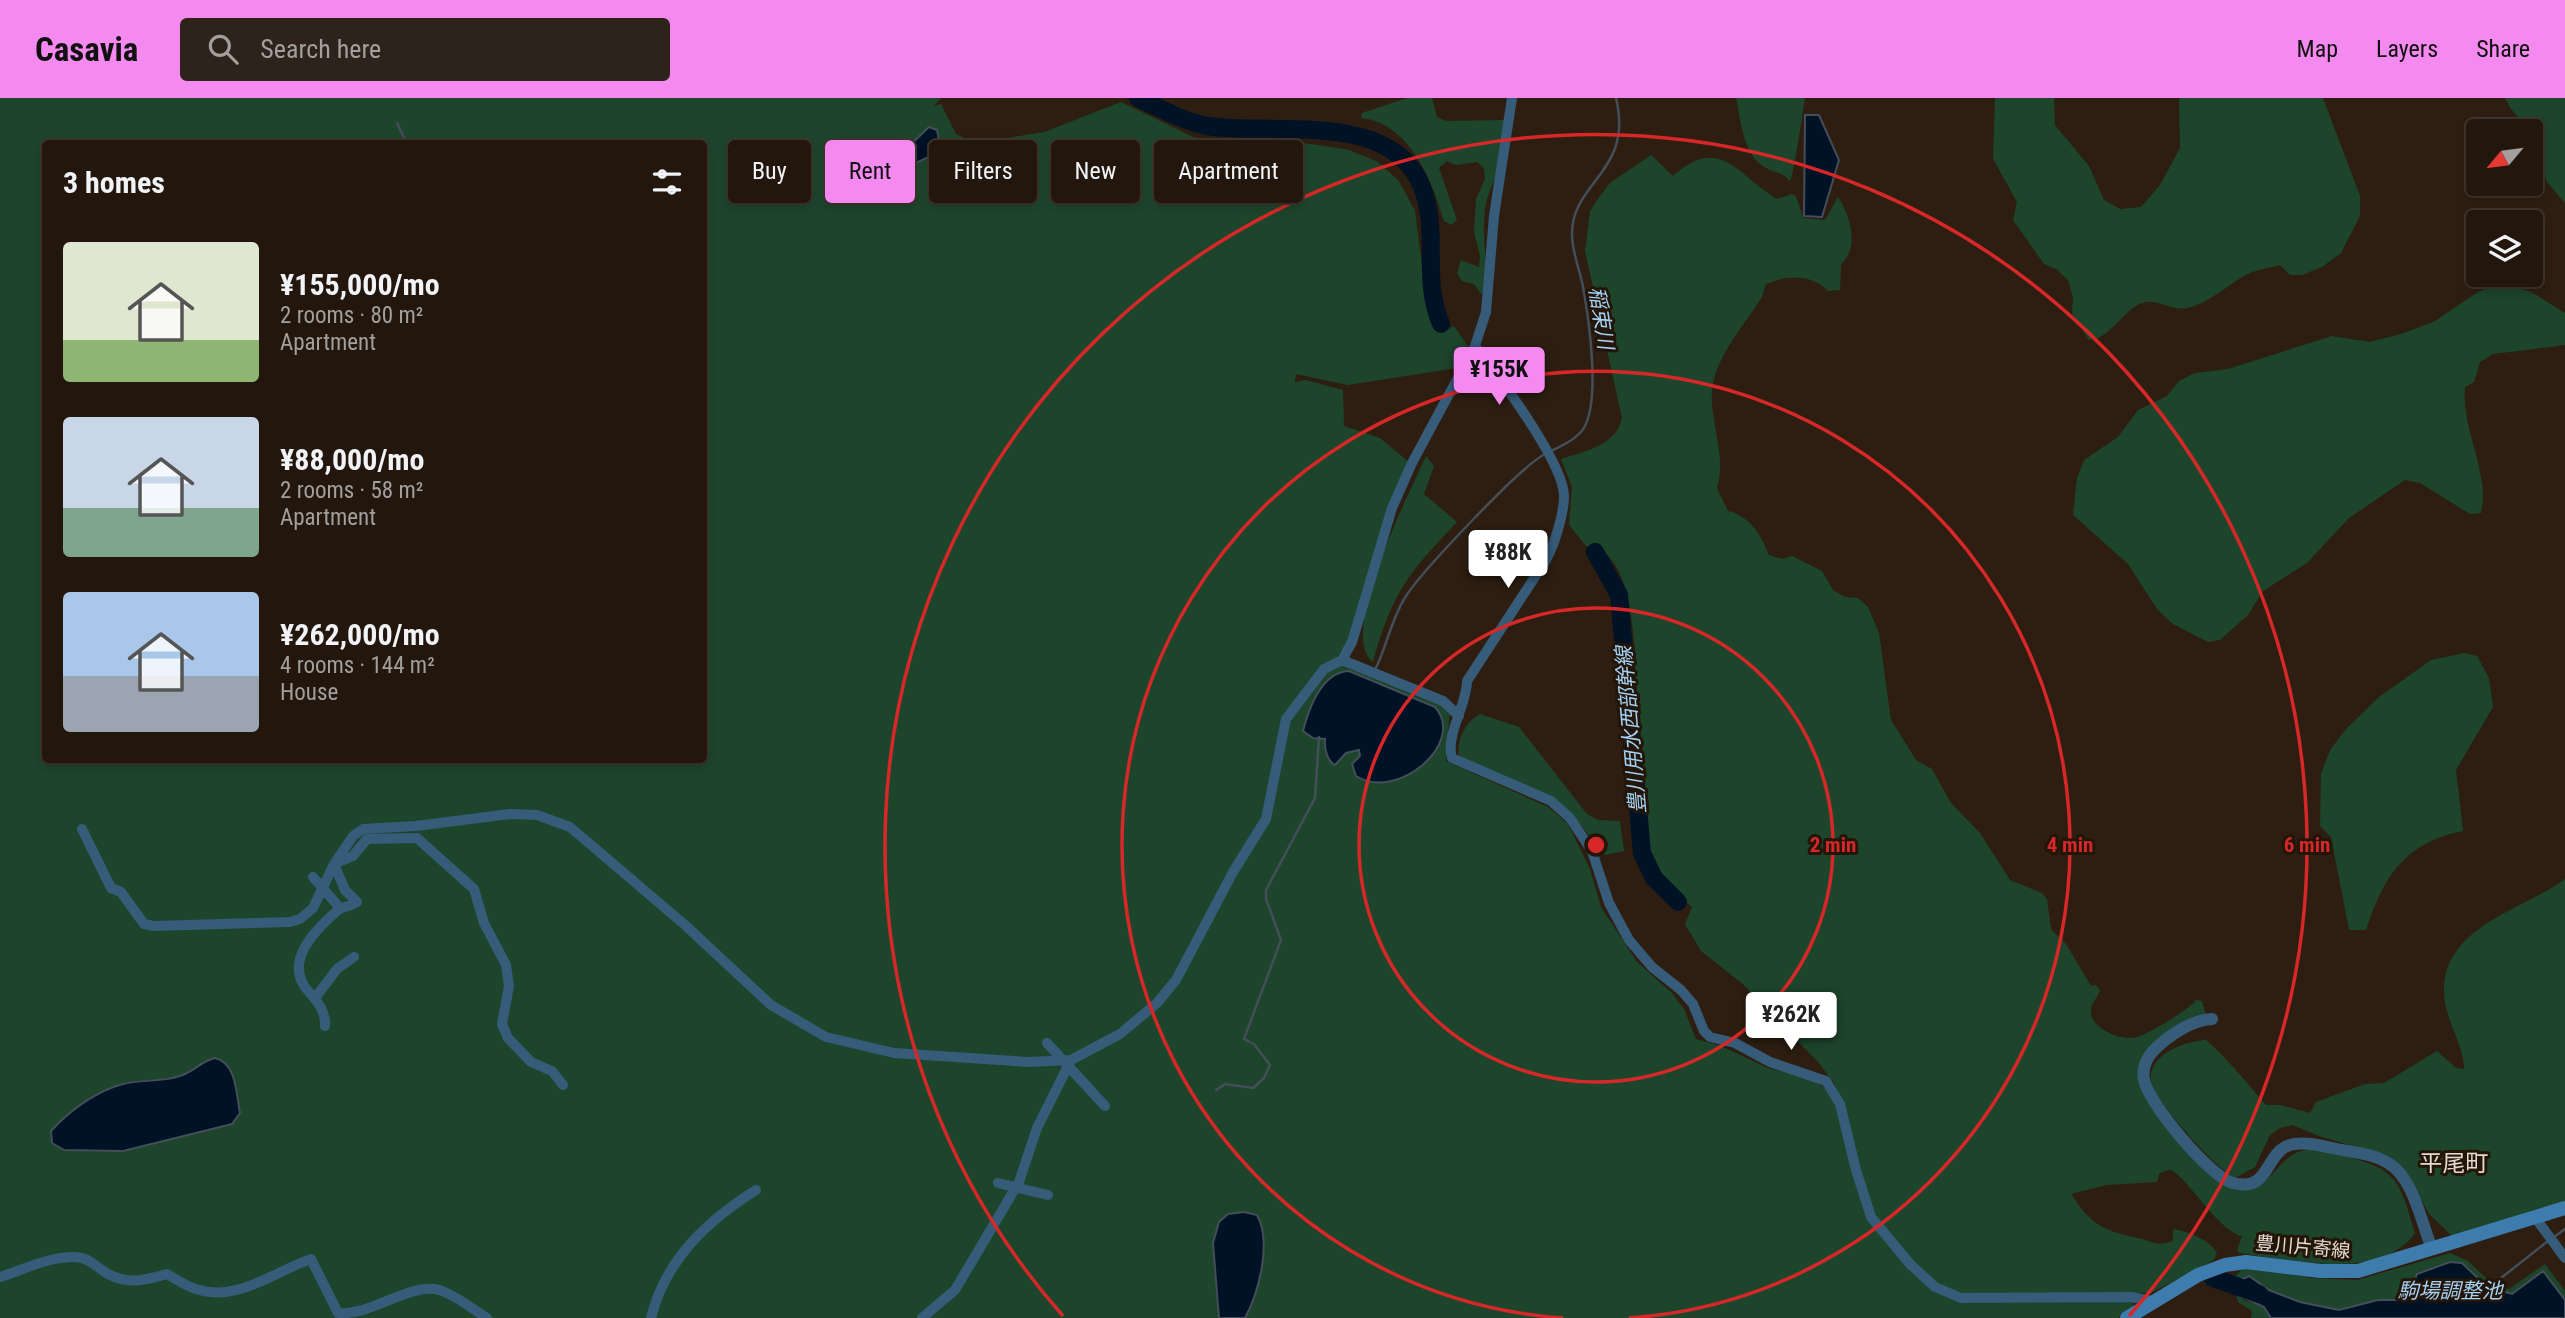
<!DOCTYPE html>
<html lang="en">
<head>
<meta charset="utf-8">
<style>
	:root { --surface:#22160d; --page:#2e231b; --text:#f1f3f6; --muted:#a29f9d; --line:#3f352e; --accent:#f489f0 }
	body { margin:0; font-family:"Roboto Condensed","Noto Sans JP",sans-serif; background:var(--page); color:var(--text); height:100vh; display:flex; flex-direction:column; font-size:26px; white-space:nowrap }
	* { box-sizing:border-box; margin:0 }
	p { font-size:23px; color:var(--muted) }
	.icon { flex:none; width:38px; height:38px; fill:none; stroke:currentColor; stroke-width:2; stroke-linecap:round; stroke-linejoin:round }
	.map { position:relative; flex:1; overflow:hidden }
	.panel { position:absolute; left:42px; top:42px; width:665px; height:623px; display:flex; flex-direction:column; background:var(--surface); border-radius:7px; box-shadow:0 4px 10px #0003,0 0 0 2px var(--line) }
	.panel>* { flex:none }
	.top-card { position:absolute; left:728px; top:42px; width:665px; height:63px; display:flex; gap:14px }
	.needle { width:46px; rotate:241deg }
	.buttons { position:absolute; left:2466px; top:21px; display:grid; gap:14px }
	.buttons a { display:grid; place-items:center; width:77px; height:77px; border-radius:7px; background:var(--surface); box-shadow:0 4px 10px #0003,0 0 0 2px var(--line); font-size:35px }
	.price { position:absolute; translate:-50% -60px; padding:0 16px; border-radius:7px; background:#fff; color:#222; font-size:23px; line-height:46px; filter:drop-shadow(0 2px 4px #0008) }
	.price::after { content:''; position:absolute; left:50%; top:42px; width:21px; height:16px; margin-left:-10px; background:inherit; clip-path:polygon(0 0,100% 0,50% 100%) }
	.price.active { background:var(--accent); color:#111 }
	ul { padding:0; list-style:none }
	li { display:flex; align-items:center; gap:21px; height:175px; padding:0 21px }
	li span { display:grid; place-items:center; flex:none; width:196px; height:140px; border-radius:7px; color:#555 }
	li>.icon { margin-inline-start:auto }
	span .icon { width:84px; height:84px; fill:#fffc; stroke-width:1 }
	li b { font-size:30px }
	h2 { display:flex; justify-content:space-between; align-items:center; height:84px; padding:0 21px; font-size:30px }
	.chip { padding:0 24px; border-radius:7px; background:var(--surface); box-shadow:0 4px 10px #0003,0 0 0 2px var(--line); font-size:24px; line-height:63px }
	.chip.active { background:var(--accent); color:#111 }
	header { display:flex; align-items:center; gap:42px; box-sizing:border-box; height:98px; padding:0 35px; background:var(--accent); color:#111 }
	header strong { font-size:33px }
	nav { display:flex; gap:38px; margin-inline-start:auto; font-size:24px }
	.search { width:490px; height:63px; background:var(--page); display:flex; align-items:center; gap:18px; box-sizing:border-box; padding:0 24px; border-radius:7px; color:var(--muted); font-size:26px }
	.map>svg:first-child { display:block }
	.green { fill:#1d452b; fill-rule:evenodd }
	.water { fill:#001225; stroke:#444e59; stroke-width:2 }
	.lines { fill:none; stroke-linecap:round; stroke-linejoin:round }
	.stream { stroke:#444e59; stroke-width:2.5 }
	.river { stroke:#001225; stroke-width:18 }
	.minor { stroke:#365c7a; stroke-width:10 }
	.tertiary { stroke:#365c7a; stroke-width:12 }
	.secondary { stroke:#3e7cad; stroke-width:14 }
	.ring { fill:none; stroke:#d62828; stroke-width:3.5 }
	.labels { text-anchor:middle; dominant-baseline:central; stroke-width:6; stroke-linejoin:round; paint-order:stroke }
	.street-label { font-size:19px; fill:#e3d9d1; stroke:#231507 }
	.water-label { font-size:21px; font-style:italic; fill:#a3d0f4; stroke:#231507 }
	.quarter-label { font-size:23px; fill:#e3d9d1; stroke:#231507 }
	.centre { fill:#d62828; stroke:#231507; stroke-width:3.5 }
	.ring-label { font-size:21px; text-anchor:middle; font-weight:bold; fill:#d62828; stroke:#231507; stroke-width:6; stroke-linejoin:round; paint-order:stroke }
</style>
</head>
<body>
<header>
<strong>Casavia</strong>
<div class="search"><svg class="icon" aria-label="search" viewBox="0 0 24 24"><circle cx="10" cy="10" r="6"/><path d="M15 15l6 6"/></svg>Search here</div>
<nav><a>Map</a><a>Layers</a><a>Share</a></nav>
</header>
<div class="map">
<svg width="2565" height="1220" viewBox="0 0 2565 1220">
	<rect width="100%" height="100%" fill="#2d1e11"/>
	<!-- green -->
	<path class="green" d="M 0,0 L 941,0 L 934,8 L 941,6 L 956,36 L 976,45 L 1044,34 L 1121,4 L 1193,39 L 1228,44 L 1270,41 L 1318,47 L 1349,52 L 1378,64 L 1399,83 L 1415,113 L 1428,214 L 1444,234 L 1454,228 L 1468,248 L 1457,270 L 1348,287 L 1296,276 L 1295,284 L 1306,282 L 1343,292 L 1344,328 L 1380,340 L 1409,364 L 1348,543 L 1338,558 L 1348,569 L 1450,611 L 1446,663 L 1548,709 L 1568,726 L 1590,771 L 1601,809 L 1637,864 L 1671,894 L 1684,911 L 1696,941 L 1721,948 L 1768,970 L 1809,979 L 1825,990 L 1836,1008 L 1867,1121 L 1941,1196 L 2132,1204 L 2134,1209 L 2118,1220 L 0,1220 ZM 46,46 L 704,46 L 704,662 L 46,662 Z
		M 1407,0 L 1432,0 L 1437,19 L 1447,23 L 1504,22 C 1502,38 1504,61 1497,76 C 1492,88 1487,97 1485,111 C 1482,138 1487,164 1487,192 L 1481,196 L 1474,186 L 1462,183 L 1457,175 L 1461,162 L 1479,169 L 1480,158 L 1474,134 L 1476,101 L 1485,81 L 1484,70 L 1477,64 L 1456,67 L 1447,63 L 1439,70 L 1457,122 L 1451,127 L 1444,123 C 1432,83 1410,25 1361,20 L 1362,15 Z
		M 1736,0 L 1805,0 C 1803,12 1794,77 1790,83 C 1783,74 1775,75 1766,70 C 1743,58 1741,23 1736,0 Z
		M 1995,0 L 2054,0 L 2055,27 L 2089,68 L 2104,102 L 2120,111 L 2141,109 L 2160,87 L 2180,50 L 2179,0 L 2323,0 L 2360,98 L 2360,118 L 2341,155 L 2322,169 L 2302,177 L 2290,177 L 2280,167 C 2268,170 2254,172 2244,178 C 2225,189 2209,205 2187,210 C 2170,214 2154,196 2136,208 C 2121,217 2107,242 2089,242 L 2072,215 L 2073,200 L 2068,182 L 2056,171 L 2044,166 L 2013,122 L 2017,104 L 1993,61 Z
		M 2505,0 L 2565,0 L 2565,105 L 2547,84 L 2530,33 L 2511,11 Z
		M 1651,57 L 1673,78 C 1720,36 1736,76 1777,101 L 1792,96 L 1796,98 L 1803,120 L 1825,122 L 1838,99 C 1850,117 1860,150 1841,166 L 1840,192 L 1828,193 C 1812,176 1787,177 1766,186 L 1762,199 C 1745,226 1714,260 1712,294 C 1710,327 1727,357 1717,390 L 1728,413 C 1750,418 1761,437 1769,457 L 1782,461 L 1792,458 L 1822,473 L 1833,492 L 1845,499 L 1858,500 L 1868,509 L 1879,535 L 1891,622 L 1916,662 L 1932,671 L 1951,705 L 1980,735 L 2010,782 L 2042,795 L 2047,801 L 2051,831 L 2066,846 L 2091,888 L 2096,887 L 2100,892 C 2098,899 2091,906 2091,911 C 2088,930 2122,944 2137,939 C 2148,936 2189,912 2196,902 L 2202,903 L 2206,917 C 2166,929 2149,940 2141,981 L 2214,1081 L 2259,1087 C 2275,1078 2283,1058 2301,1053 C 2315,1049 2330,1054 2344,1058 C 2398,1071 2400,1084 2415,1135 C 2380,1184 2291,1162 2239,1155 L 2237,1152 L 2242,1138 C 2217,1133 2182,1071 2169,1072 C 2167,1072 2160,1075 2159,1076 L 2157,1084 L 2106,1087 L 2071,1096 C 2092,1129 2106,1133 2142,1141 C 2155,1145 2159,1148 2173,1143 L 2173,1131 C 2189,1134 2209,1141 2217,1155 L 2214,1162 L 2151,1195 L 1959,1196 L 1935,1185 L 1923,1175 L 1873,1116 L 1843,1006 L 1834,985 L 1818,964 L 1744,887 L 1701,853 L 1685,826 L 1692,809 L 1662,785 L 1647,760 L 1629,566 L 1636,565 C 1633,534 1631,450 1586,448 L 1569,427 L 1572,389 L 1561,361 C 1585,353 1616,348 1622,320 L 1585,153 L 1590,113 L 1600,98 L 1610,85 Z
		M 2501,184 L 2531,194 L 2565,215 L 2565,247 L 2493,256 L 2480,264 L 2474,284 L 2465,289 C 2461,333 2490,372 2481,415 L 2470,416 L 2420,385 L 2405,382 L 2349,420 L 2307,465 L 2263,493 L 2248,517 L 2220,542 L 2208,544 L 2173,526 L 2157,511 L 2128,466 L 2073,417 L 2077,380 L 2084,362 L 2118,339 L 2138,312 L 2167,298 L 2179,283 L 2195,275 L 2228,271 L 2332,238 L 2370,244 L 2404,235 L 2435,223 L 2478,194 Z
		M 1426,358 L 1434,368 L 1424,396 L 1457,424 C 1408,476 1393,493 1373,564 C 1336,538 1411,392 1426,358 Z
		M 2464,555 L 2477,558 L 2489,580 L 2493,609 L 2456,672 L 2463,733 C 2405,744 2383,779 2366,832 L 2349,832 L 2331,739 L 2320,728 L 2321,676 L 2330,652 L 2346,631 L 2379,599 L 2431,562 Z
		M 1480,616 L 1519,629 L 1587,716 L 1598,722 L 1620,723 L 1624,753 L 1605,757 L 1572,716 L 1552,699 L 1459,659 C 1456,643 1465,624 1480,616 Z
		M 2565,781 L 2565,1105 L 2452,1138 L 2429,1116 L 2415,1090 L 2380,1056 L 2322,1039 L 2292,1027 L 2280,1030 L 2270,1037 L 2255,1069 L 2235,1080 C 2217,1072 2153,1001 2151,983 C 2147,957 2185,943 2206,942 C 2229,962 2246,984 2266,1007 L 2281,1007 L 2310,1015 L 2316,1004 L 2365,986 L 2384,985 L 2437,953 L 2456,970 L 2464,971 C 2465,949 2444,921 2444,893 C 2444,828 2523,812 2565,781 Z
		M 2450,1155 L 2468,1163 L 2487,1181 L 2509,1191 L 2545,1166 L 2565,1193 L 2565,1202 L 2543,1173 L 2512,1196 L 2487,1189 L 2462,1165 L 2417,1176 L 2410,1197 L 2403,1202 L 2378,1202 L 2339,1212 L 2300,1204 L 2269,1192 L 2249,1179 L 2243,1202 L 2265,1209 L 2271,1220 L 2251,1220 L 2252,1213 L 2238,1204 L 2232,1181 L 2247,1167 L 2311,1180 L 2357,1182 Z"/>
	<!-- water -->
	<path class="water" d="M 1805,17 L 1819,17 L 1839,62 L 1822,119 L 1804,118 Z
		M 929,29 L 937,32 L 941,53 L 916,65 L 906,51 Z
		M 1349,573 L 1435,609 C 1467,645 1397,704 1356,678 L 1352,666 L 1360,658 L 1359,652 L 1346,655 L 1335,667 C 1327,663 1324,650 1325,641 L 1313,640 L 1303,633 C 1309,610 1322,574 1349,573 Z
		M 215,960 C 237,965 236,996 240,1015 L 232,1026 L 123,1053 L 64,1052 L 52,1045 L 51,1033 C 69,1013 96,993 123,986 C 143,981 167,985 187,975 C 198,970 202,963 215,960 Z
		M 1244,1114 L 1257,1117 C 1272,1144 1259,1194 1245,1220 L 1219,1220 L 1213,1145 L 1219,1124 L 1228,1116 Z
		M 2450,1164 L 2462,1165 L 2487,1189 L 2512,1196 L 2543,1173 L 2565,1202 L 2565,1220 L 2271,1220 L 2264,1209 L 2238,1197 L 2241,1182 L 2249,1178 L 2269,1192 L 2300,1204 L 2339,1212 L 2378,1202 L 2403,1202 L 2410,1196 L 2417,1176 Z"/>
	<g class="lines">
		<!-- stream -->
		<path class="stream" d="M 397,25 L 407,46
			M 1551,353 C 1563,347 1579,340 1585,328 C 1600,298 1589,222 1583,189 C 1580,172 1572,154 1572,137 C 1571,83 1634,75 1616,0
			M 1375,572 C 1387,548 1391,521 1406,498 C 1423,472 1521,368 1545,356
			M 1216,992 L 1225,986 L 1253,990 L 1264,980 L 1270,967 L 1254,946 L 1244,941 L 1281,842 L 1266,801 L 1266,792 L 1315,700 L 1319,639
			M 2554,1139 L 2565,1131
			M 2487,1191 L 2548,1143"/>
		<!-- river -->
		<path class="river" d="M 1138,0 C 1160,10 1184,24 1208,28 C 1273,38 1391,11 1422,89 C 1440,134 1421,179 1441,226
			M 1595,454 L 1619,497 L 1642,755 L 1654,780 L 1678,804
			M 2213,1180 L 2259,1196"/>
		<!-- minor -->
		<path class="minor" d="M 1475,248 C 1497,276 1566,367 1564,400 C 1563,419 1555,445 1546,462 L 1467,583 C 1467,607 1445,637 1452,660 L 1551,703 L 1570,720 L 1592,753 L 1609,805 L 1629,842 L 1652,869 L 1681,892 L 1693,906 L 1704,933 L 1710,939 L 1735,945 L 1770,964 L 1826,983 L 1840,1006 L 1856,1072 L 1871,1119 L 1910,1166 L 1935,1189 L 1961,1200 L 2131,1199 L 2152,1203
			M 1342,562 L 1352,544 L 1392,410 L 1412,365 L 1475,248 L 1486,214 L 1494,118 L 1512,0
			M 82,731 L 111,790 L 121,794 L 144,826 L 154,828 L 290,824 L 300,821 L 313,810 L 334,766 L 353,738 L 363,731 L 416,728 L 510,716 L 537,717 L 570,729 L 685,827 L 771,907 L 826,939 L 894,955 L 1028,964 L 1071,962 L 1120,936 L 1157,905 L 1176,882 L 1233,774 L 1266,721 L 1286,621 L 1324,571 L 1342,562 L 1443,603 L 1459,618
			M 313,779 L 340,810
			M 315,900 L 337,871 L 354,859
			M 325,928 C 326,914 318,904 309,894 C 282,865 314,833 338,812 C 343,808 351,809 357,804 L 345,792 L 334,766 L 353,758 L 367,741 L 417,740 L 474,791 L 484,825 L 506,867 L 509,888 L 502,926 L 508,940 L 531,964 L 552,973 L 563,987
			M 1047,945 L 1105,1008
			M 998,1085 L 1048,1097
			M 2534,1118 L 2565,1160
			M 0,1179 C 23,1172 50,1158 75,1159 C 89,1159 97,1170 108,1176 C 129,1187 146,1182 167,1176 C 176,1181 186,1188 196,1191 C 237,1205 275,1173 311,1161 L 338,1215 C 372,1218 410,1184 439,1192 C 456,1197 472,1211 487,1220
			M 651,1220 C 665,1162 707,1123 756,1092
			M 922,1220 L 955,1192 L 1019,1084 L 1037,1030 L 1071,962"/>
		<!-- tertiary -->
		<path class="tertiary" d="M 2212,921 C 2191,922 2168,938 2153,953 C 2146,961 2142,971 2144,982 C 2149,1006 2210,1079 2233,1085 C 2268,1094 2265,1060 2285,1049 C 2297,1042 2319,1047 2332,1050 C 2350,1054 2372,1055 2388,1065 C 2413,1079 2421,1123 2431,1148"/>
		<!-- secondary -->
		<path class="secondary" d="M 2127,1220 L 2198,1177 L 2225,1167 L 2246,1164 L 2320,1173 L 2358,1173 L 2565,1110"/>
	</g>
	<!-- distance rings -->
	<g class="ring">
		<circle cx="1596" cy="747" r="237"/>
		<path d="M1563 1220A474 474 0 1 1 1629 1220"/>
		<path d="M1063 1218A711 711 0 1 1 2129 1218"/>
	</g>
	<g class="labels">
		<!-- street labels -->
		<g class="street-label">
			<text transform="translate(2303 1149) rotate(5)">豊川片寄線</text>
		</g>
		<!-- water labels -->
		<g class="water-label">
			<text transform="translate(1601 220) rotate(81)">稲束川</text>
			<text transform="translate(1631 632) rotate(-95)">豊川用水西部幹線</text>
			<text x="2450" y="1193">駒場調整池</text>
		</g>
		<!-- quarter labels -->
		<g class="quarter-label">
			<text x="2454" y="1065">平尾町</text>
		</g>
	</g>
	<circle cx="1596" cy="747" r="10" class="centre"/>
	<g class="ring-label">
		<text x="1833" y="754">2 min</text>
		<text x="2070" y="754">4 min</text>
		<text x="2307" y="754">6 min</text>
	</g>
</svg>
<div class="buttons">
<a><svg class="needle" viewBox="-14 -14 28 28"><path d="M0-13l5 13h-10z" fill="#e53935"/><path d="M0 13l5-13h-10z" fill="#a29f9d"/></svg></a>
<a><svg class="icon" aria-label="layers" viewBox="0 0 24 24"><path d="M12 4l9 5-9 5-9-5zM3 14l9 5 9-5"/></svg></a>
</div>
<b class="price active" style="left:1499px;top:309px">¥155K</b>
<b class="price" style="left:1508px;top:492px">¥88K</b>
<b class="price" style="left:1791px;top:954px">¥262K</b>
<div class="top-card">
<a class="chip">Buy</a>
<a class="chip active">Rent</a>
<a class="chip">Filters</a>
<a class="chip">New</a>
<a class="chip">Apartment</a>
</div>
<section class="panel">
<h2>3 homes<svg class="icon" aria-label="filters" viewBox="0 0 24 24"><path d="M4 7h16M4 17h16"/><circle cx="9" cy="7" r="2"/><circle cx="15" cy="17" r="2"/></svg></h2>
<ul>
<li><span style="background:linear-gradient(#dfe7d0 70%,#8fb573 0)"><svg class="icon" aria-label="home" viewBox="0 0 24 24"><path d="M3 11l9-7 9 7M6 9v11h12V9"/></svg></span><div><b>¥155,000/mo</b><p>2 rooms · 80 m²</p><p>Apartment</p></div></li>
<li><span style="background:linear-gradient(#c9d6e8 65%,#7fa58c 0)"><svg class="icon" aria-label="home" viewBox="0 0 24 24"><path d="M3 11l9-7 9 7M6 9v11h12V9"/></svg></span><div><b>¥88,000/mo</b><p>2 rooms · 58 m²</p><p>Apartment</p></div></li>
<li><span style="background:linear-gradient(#a9c7e8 60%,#9aa5b1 0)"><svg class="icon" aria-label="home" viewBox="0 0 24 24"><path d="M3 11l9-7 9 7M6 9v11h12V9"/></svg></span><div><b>¥262,000/mo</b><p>4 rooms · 144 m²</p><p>House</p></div></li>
</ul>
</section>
</div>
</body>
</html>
